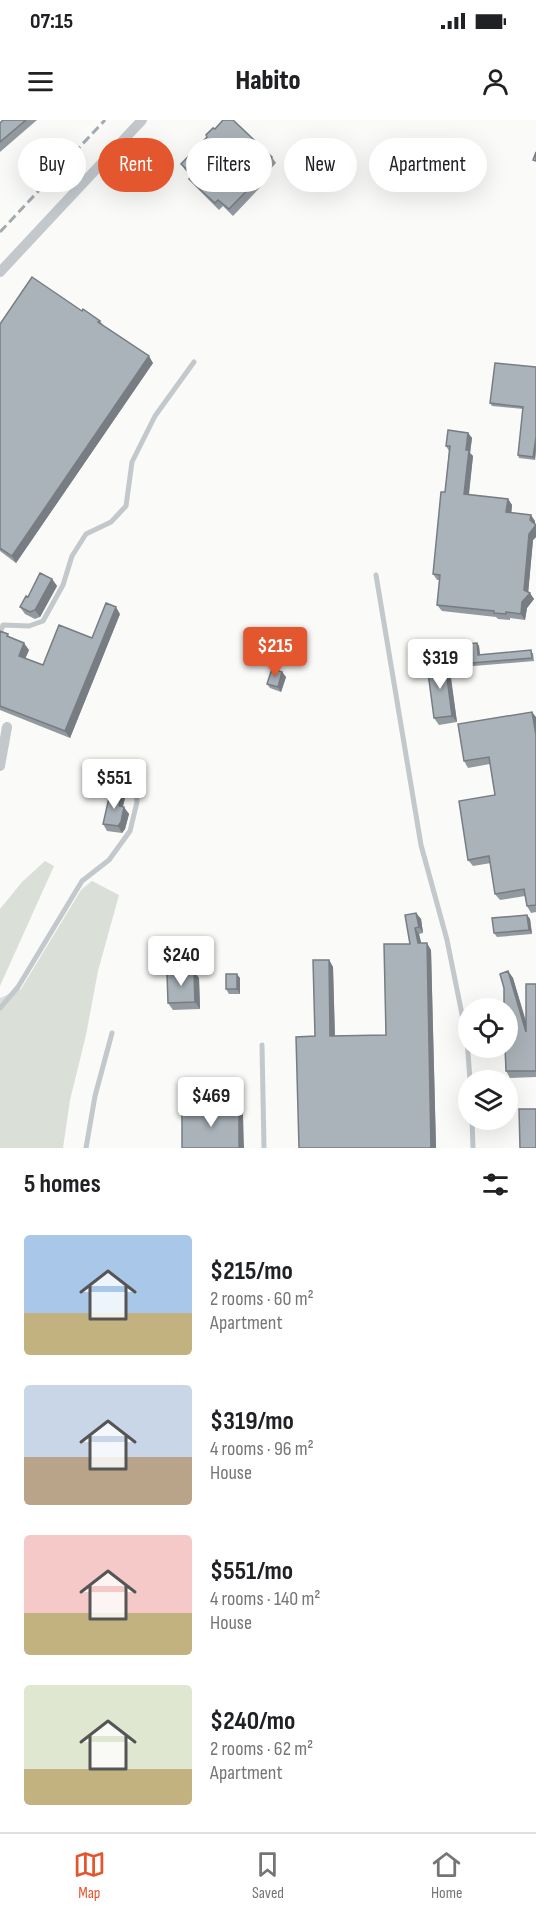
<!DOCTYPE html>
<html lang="en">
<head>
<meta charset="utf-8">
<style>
	:root { --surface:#fff; --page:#f2f2f2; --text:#202124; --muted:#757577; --line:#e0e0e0; --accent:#e4572e }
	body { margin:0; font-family:"Sofia Sans Condensed",sans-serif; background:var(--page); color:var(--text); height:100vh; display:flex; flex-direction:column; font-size:22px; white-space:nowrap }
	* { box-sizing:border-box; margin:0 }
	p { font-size:20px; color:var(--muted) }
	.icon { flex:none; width:33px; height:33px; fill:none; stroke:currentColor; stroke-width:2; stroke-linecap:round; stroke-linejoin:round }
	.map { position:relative; height:1028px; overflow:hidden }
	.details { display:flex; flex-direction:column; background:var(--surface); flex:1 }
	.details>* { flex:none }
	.top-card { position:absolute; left:18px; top:18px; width:501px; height:54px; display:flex; gap:12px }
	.buttons { position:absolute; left:458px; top:878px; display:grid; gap:12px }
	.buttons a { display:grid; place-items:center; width:60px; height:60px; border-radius:50%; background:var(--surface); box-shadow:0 6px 24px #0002; font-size:30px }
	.price { position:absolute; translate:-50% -51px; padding:0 14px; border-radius:6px; background:#fff; color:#222; font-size:20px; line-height:39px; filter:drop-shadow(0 2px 3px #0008) }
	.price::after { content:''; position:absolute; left:50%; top:36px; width:18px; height:14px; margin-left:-9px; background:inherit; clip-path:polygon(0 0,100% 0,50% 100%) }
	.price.on { background:var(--accent); color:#fff }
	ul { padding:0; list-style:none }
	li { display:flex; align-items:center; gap:18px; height:150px; padding:0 24px }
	li span { display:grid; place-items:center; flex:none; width:168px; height:120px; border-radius:6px; color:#555 }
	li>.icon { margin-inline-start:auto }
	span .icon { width:72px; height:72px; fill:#fffc; stroke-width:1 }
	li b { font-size:26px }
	h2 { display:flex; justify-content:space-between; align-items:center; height:72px; padding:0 24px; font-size:26px }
	.chip { padding:0 21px; border-radius:27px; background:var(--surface); box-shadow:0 6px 24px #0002; font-size:21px; line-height:54px }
	.chip.on { background:var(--accent); color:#fff }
	.status { display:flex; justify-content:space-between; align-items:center; height:42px; padding:0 30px; background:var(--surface); direction:ltr }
	.status svg { height:16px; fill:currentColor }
	header { display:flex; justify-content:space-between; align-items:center; height:78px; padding:0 24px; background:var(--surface); font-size:27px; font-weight:800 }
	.menu { display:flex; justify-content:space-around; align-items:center; height:84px; border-top:2px solid var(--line); background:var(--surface); font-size:16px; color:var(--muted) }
	.menu a { display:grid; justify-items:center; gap:3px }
	.menu .on { color:var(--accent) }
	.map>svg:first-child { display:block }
	.grass { fill:#dadfd7 }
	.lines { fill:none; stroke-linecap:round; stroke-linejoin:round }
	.lane { stroke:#c3c8cc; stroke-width:5 }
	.street { stroke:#c3c8cc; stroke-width:10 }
	.rail { stroke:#a2aab0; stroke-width:3; stroke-dasharray:9 4.5; stroke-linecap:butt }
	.wall { fill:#929a9f }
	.shaded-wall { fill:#777d82 }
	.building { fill:#aab3b9; stroke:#777d82; stroke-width:1.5 }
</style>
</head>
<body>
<div class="status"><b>07:15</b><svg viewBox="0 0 49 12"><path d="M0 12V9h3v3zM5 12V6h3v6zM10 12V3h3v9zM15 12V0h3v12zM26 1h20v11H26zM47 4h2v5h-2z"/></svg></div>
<header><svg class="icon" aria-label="menu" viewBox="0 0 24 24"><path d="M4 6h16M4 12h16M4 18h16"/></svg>Habito<svg class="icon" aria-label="person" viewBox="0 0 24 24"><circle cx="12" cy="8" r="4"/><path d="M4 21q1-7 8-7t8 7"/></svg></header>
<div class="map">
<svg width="536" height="1028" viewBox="0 0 536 1028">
	<rect width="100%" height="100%" fill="#fafaf8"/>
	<!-- grass -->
	<path class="grass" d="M 45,741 L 54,746 L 0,866 L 0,789 L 22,762 Z
		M 92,761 L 119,775 L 98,851 L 86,915 L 70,980 L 63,1028 L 0,1028 L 0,878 L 21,869 L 81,770 Z"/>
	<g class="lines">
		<!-- lane -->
		<path class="lane" d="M 376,455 L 421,725 L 447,820 L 467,919 L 470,960
			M 0,513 L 3,505 L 29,506 L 43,501 L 63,465 L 72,436 L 86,414 L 111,402 L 126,386 L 132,342 L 155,296 L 194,242
			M 0,888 L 18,867 L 82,761 L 109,740 L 130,711 L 137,682 L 135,645
			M 262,925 L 264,1028
			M 472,999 L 473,1028
			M 86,1028 L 95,976 L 112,913"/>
		<!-- street -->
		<path class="street" d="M 0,152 L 142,0
			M 0,646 L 7,607"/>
		<!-- rail -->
		<path class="rail" d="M 0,112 L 105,0"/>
	</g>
	<!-- wall -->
	<path class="wall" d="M 3,0 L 37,0 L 0,32 L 0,3 Z
		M 272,37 L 276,43 L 265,55 L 268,59 L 233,96 L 223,86 L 219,90 L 194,65 L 189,59 L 192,56 L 185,50 L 181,44 Z
		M 82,191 L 100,201 L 103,205 L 153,243 L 16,443 L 0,431 L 0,204 Z
		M 536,247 L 536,329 L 535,340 L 519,338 L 518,335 L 523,289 L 492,286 L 490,283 Z
		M 468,313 L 472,318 L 470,333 L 473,336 L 469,375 L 508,379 L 512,385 L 511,393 L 535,401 L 536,417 L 533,420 L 528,472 L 534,479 L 527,488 L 525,500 L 510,498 L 510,500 L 498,499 L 496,497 L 442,491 L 437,485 L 440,460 L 437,460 L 433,454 L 445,372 L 449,331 L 446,326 Z
		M 52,459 L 57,466 L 40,497 L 35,499 L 25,494 L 20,487 L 28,477 Z
		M 120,494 L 70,618 L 0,590 L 0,511 L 8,514 L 10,518 L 29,530 L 25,538 L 43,545 L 92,518 Z
		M 477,523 L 479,526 L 480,534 L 533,533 L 534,541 L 449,548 L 457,602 L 439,605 L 434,598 L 440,543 L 446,537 Z
		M 282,552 L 286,557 L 281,572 L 270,568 L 267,564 Z
		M 536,597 L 536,792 L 531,793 L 527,786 L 525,776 L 500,780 L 495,774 L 491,743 L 473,746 L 468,740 L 495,675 L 490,644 L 468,648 L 464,641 Z
		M 121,671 L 125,678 L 123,686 L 129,694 L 125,709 L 122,713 L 107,711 L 103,704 Z
		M 416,793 L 421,799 L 423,813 L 419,814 L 421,823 L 431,830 L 436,1028 L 299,1028 L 315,916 L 329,840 L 333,847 L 335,916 L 386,915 L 410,824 Z
		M 527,795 L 530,799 L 532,814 L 497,817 L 494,813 Z
		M 508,851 L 513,858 L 526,904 L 536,864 L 536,957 L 510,958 L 506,951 Z
		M 194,852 L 199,858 L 200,889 L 173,890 L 168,883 Z
		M 240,858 L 240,874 L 229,874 L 226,869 Z"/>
	<!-- shaded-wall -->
	<path class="shaded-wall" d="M 149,236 L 153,243 L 16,443 L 12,436 Z
		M 468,313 L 472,318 L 470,333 L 473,336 L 468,380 L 464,374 L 466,330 Z
		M 535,317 L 536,329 L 535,340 L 533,337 Z
		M 508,379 L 512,385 L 511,398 L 506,392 Z
		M 531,395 L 535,401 L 535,406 L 530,400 Z
		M 536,405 L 536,417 L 533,420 L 528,475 L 530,473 L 534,479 L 527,488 L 525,500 L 521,494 L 529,414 Z
		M 52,459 L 57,466 L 40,497 L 35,490 Z
		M 116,487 L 120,494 L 70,618 L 65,611 Z
		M 24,523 L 29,530 L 24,542 L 19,536 Z
		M 477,523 L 479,526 L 480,537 L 478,535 Z
		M 445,543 L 450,550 L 457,602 L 452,596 Z
		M 282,552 L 286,557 L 281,572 L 278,567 Z
		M 532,592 L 536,597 L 536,615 Z
		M 121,671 L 125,678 L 123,686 L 129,694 L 125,709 L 122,713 L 118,706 L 119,686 L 118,680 Z
		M 416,793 L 421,799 L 423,813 L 419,807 Z
		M 527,795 L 530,799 L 532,814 L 529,810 Z
		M 415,808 L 419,814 L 423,830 L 418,823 Z
		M 427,823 L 431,830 L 436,1028 L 431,1028 Z
		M 329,840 L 333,847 L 335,922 L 330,916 Z
		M 508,851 L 513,858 L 531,918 L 526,912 Z
		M 194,852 L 199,858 L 200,889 L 195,882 Z
		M 237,854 L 240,858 L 240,874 L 237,869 Z
		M 239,988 L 243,995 L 244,1028 L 239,1028 Z"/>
	<!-- building -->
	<path class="building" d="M 3,0 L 26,0 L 0,22 L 0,3 Z
		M 223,0 L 233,0 L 272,37 L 260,49 L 264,53 L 229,89 L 218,80 L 215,83 L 206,75 L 189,59 L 193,55 L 181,44 L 207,17 L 206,15 L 213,8 L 215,9 Z
		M 536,32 L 536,41 L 533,40 Z
		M 32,157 L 82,191 L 83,189 L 100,201 L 98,202 L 149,236 L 12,436 L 0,428 L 0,204 Z
		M 495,243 L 536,247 L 536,317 L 533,337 L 518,335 L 523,287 L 490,283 Z
		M 448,310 L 468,313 L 466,330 L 469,330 L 464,374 L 508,379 L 506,392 L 531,395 L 530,400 L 536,405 L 529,414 L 524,470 L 530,473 L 522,482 L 521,494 L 506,492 L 506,494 L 494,493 L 494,491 L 437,485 L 440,455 L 433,454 L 441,372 L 445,372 L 450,326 L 446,326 Z
		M 40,453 L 52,459 L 35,490 L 30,492 L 20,487 L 26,476 L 28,477 Z
		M 106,483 L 116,487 L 65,611 L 0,586 L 0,511 L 8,514 L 7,516 L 24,523 L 19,536 L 43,545 L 59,505 L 92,518 Z
		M 477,523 L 478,535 L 531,530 L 532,538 L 447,545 L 445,543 L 440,543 L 440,538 L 446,537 L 445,526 Z
		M 445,543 L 452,596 L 434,598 L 427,545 Z
		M 272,549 L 282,552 L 278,567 L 267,564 Z
		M 532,592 L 536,615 L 536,785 L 527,786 L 524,769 L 495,774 L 489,736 L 468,740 L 459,681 L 495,675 L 489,637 L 464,641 L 458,604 Z
		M 111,669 L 121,671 L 118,680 L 120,681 L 119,686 L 124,687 L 121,702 L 118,706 L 103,704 Z
		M 416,793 L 419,807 L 415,808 L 418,823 L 427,823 L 431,1028 L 299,1028 L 296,917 L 315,916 L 313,840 L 329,840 L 330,916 L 386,915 L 384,824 L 410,824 L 405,795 Z
		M 527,795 L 529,810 L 494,813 L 492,798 Z
		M 508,851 L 526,912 L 526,864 L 536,864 L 536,951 L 506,951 L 505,927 L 507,927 L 507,888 L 504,888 L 504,868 L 500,854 Z
		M 194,852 L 195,882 L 168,883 L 167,853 Z
		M 226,854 L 237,854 L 237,869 L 226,869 Z
		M 239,988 L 239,1028 L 182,1028 L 182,989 Z
		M 519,989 L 536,989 L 536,1028 L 520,1028 Z"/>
</svg>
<div class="buttons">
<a><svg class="icon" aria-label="locate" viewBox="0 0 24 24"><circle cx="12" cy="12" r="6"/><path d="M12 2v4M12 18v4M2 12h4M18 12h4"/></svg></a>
<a><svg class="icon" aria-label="layers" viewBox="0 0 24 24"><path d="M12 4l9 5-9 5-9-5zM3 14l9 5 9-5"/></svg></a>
</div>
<b class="price on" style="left:275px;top:558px">$215</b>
<b class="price" style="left:440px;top:570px">$319</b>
<b class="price" style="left:114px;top:690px">$551</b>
<b class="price" style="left:181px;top:867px">$240</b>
<b class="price" style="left:211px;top:1008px">$469</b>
<div class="top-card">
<a class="chip">Buy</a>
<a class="chip on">Rent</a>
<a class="chip">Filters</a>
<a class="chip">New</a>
<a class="chip">Apartment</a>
</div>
</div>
<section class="details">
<h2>5 homes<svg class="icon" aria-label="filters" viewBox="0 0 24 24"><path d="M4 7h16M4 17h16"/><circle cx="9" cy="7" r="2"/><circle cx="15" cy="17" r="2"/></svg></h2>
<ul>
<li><span style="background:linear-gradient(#a9c7e8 65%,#c2b280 0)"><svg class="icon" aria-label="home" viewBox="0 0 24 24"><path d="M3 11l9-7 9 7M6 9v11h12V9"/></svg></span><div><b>$215/mo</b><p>2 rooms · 60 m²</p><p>Apartment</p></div></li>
<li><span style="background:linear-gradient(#c9d6e8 60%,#b9a48a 0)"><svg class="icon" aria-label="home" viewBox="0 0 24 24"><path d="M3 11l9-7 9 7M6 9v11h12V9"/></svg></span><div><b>$319/mo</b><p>4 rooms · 96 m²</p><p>House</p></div></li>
<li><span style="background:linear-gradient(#f6c9c9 65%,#c2b280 0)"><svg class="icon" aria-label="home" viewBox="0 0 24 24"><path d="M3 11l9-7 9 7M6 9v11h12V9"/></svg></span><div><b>$551/mo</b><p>4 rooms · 140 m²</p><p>House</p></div></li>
<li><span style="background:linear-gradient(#dfe7d0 70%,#c2b280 0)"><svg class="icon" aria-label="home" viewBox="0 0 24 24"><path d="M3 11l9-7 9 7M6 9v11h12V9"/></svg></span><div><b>$240/mo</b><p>2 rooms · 62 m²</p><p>Apartment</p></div></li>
</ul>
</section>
<nav class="menu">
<a class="on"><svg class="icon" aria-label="map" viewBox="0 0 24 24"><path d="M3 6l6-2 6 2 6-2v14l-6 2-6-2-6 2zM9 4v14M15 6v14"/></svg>Map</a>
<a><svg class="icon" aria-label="saved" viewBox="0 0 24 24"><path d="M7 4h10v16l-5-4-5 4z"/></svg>Saved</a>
<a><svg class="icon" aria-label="home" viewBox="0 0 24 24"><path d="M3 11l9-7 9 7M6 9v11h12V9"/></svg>Home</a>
</nav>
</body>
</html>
